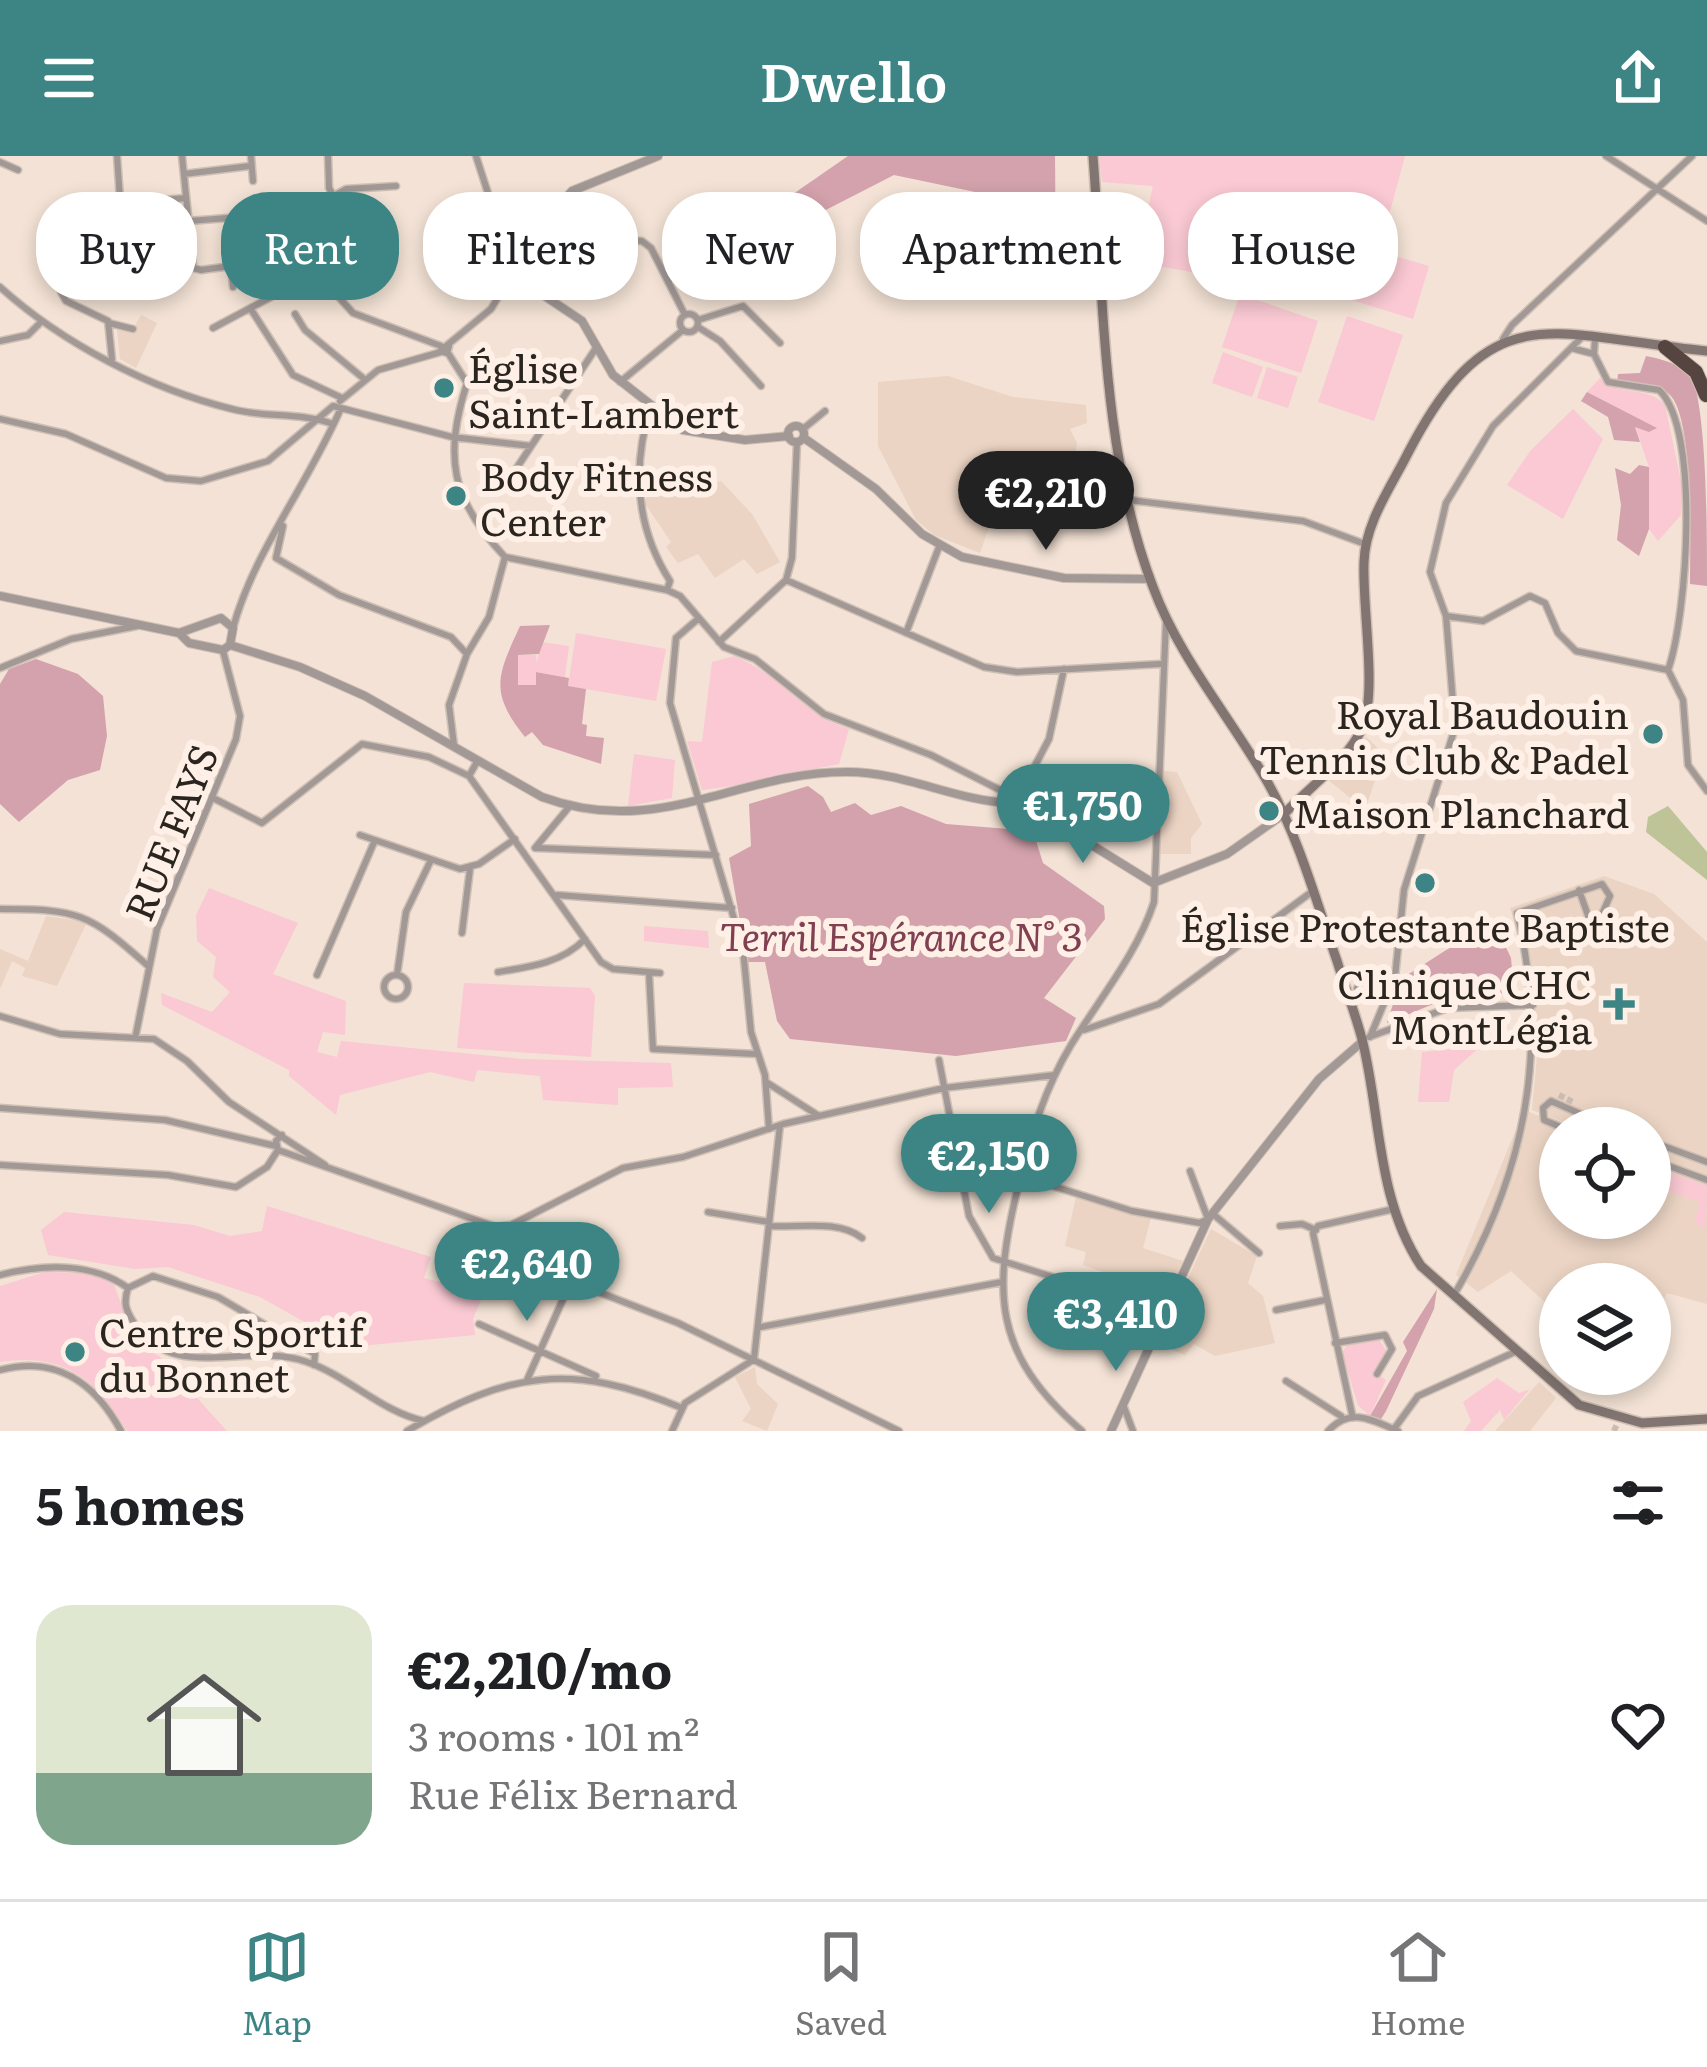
<!DOCTYPE html>
<html lang="en">
<head>
<meta charset="utf-8">
<style>
	:root { --surface:#fff; --page:#f6f6f6; --text:#202124; --muted:#757577; --line:#e0e0e0; --accent:#3d8585 }
	body { margin:0; font-family:Literata,serif; background:var(--page); color:var(--text); height:100vh; display:flex; flex-direction:column; font-size:45px; white-space:nowrap }
	* { box-sizing:border-box; margin:0 }
	p { font-size:39px; color:var(--muted) }
	.icon { flex:none; width:66px; height:66px; fill:none; stroke:currentColor; stroke-width:2; stroke-linecap:round; stroke-linejoin:round }
	.map { position:relative; height:1275px; overflow:hidden }
	.sheet { display:flex; flex-direction:column; background:var(--surface); flex:1 }
	.sheet>* { flex:none }
	.top-card { position:absolute; left:36px; top:36px; width:1635px; height:108px; display:flex; gap:24px }
	.fabs { position:absolute; left:1539px; top:951px; display:grid; gap:24px }
	.fabs a { display:grid; place-items:center; width:132px; height:132px; border-radius:50%; background:var(--surface); box-shadow:0 6px 18px #0003; font-size:60px }
	.price { position:absolute; translate:-50% -102px; padding:0 27px; border-radius:42px; background:var(--accent); color:#fff; font-size:39px; line-height:78px; filter:drop-shadow(0 3px 6px #0008) }
	.price::after { content:''; position:absolute; left:50%; top:72px; width:36px; height:27px; margin-left:-18px; background:inherit; clip-path:polygon(0 0,100% 0,50% 100%) }
	.price.active { background:#222; color:#fff }
	ul { padding:0; list-style:none }
	li { display:flex; align-items:center; gap:36px; height:300px; padding:0 36px }
	li+li { border-top:3px solid var(--line) }
	li span { display:grid; place-items:center; flex:none; width:336px; height:240px; border-radius:36px; color:#555 }
	li>.icon { margin-inline-start:auto }
	span .icon { width:144px; height:144px; fill:#fffc; stroke-width:1 }
	li b { font-size:51px }
	h2 { display:flex; justify-content:space-between; align-items:center; height:144px; padding:0 36px; font-size:51px }
	.tag { padding:0 42px; border-radius:48px; background:var(--surface); box-shadow:0 6px 18px #0003; font-size:42px; line-height:108px }
	.tag.active { background:var(--accent); color:#fff }
	header { display:flex; justify-content:space-between; align-items:center; height:156px; padding:0 36px; background:var(--accent); color:#fff; font-size:54px; font-weight:600 }
	.tabs { display:flex; justify-content:space-around; align-items:center; height:168px; border-top:3px solid var(--line); background:var(--surface); font-size:33px; color:var(--muted) }
	.tabs a { display:grid; justify-items:center; gap:6px }
	.tabs .active { color:var(--accent) }
	.map>svg:first-child { display:block }
	.built { fill:#ebd4c3 }
	.green { fill:#fac9d3 }
	.forest { fill:#d3a2ac }
	.water { fill:#bec498 }
	.lines { fill:none; stroke-linecap:round; stroke-linejoin:round }
	.minor-tunnel { stroke:#cbbcb1; stroke-width:6; stroke-dasharray:6 3; stroke-linecap:butt }
	.minor-casing { stroke:#cfc0b4; stroke-width:9 }
	.tertiary-casing { stroke:#cfc0b4; stroke-width:10 }
	.secondary-casing { stroke:#cfc0b4; stroke-width:12 }
	.motorway-casing { stroke:#cfc0b4; stroke-width:16 }
	.minor { stroke:#a29997; stroke-width:6 }
	.tertiary { stroke:#a29997; stroke-width:8 }
	.secondary { stroke:#817471; stroke-width:9 }
	.motorway { stroke:#564440; stroke-width:14 }
	.poi-dot { fill:#3d8585; stroke:#fef0e6; stroke-width:4.5 }
	.labels { text-anchor:middle; dominant-baseline:central; stroke-width:12; stroke-linejoin:round; paint-order:stroke }
	.poi-label { font-size:39px; fill:#2b2520; stroke:#fef0e6; text-anchor:start }
	.street-label { font-size:39px; fill:#2b2520; stroke:#fef0e6 }
	.park-label { font-size:39px; font-style:italic; fill:#804051; stroke:#fef0e6 }
</style>
</head>
<body>
<header><svg class="icon" aria-label="menu" viewBox="0 0 24 24"><path d="M4 6h16M4 12h16M4 18h16"/></svg>Dwello<svg class="icon" aria-label="share" viewBox="0 0 24 24"><path d="M12 15V3M7 8l5-5 5 5M5 13v7h14v-7"/></svg></header>
<div class="map">
<svg width="1707" height="1275" viewBox="0 0 1707 1275">
	<rect width="100%" height="100%" fill="#f3e2d5"/>
	<!-- built -->
	<path class="built" d="M 475,79 L 505,103 L 510,115 L 503,132 L 477,129 L 457,85 Z
		M 141,159 L 157,167 L 136,212 L 120,203 L 117,174 L 132,175 Z
		M 948,220 L 1013,241 L 1086,249 L 1087,267 L 1070,273 L 1077,287 L 1071,326 L 1021,325 L 991,365 L 980,397 L 934,379 L 916,364 L 878,290 L 878,226 Z
		M 721,325 L 752,358 L 780,406 L 757,418 L 744,403 L 715,422 L 698,398 L 678,407 L 666,391 L 671,386 L 644,346 L 648,339 L 689,336 Z
		M 1366,581 L 1384,598 L 1365,654 L 1327,623 Z
		M 1163,615 L 1177,616 L 1202,668 L 1191,682 L 1191,698 L 1161,698 Z
		M 1604,720 L 1654,738 L 1707,786 L 1707,1023 L 1650,1000 L 1650,972 L 1578,972 L 1532,954 L 1537,901 L 1523,796 L 1510,752 Z
		M 46,760 L 87,766 L 57,830 L 22,820 L 25,812 L 12,805 L 0,833 L 0,793 L 28,805 Z
		M 1524,954 L 1570,972 L 1560,972 L 1560,1062 L 1650,1062 L 1650,1003 L 1707,1025 L 1707,1148 L 1667,1137 L 1650,1174 L 1650,1128 L 1560,1128 L 1560,1160 L 1511,1115 L 1478,1136 L 1456,1119 Z
		M 1076,1041 L 1151,1062 L 1143,1092 L 1183,1105 L 1168,1139 L 1083,1109 L 1086,1096 L 1065,1090 Z
		M 1211,1073 L 1257,1100 L 1248,1127 L 1263,1140 L 1275,1187 L 1215,1200 L 1194,1188 L 1185,1199 L 1157,1188 Z
		M 755,1211 L 757,1228 L 778,1248 L 767,1275 L 742,1265 L 751,1253 L 735,1221 Z
		M 1539,1226 L 1556,1242 L 1530,1275 L 1495,1275 Z"/>
	<!-- green -->
	<path class="green" d="M 1099,0 L 1405,0 L 1382,85 L 1343,77 L 1322,140 L 1136,106 L 1153,30 L 1102,26 Z
		M 1344,85 L 1429,110 L 1413,163 L 1329,137 Z
		M 1240,138 L 1318,165 L 1301,217 L 1222,191 Z
		M 1347,160 L 1403,179 L 1374,265 L 1318,246 Z
		M 1223,196 L 1263,211 L 1252,241 L 1212,227 Z
		M 1267,211 L 1298,221 L 1288,252 L 1257,242 Z
		M 1600,222 C 1619,241 1648,229 1665,249 L 1682,330 L 1681,359 L 1658,385 L 1649,373 L 1649,311 L 1635,270 L 1655,271 L 1587,236 Z
		M 1573,253 L 1603,283 L 1563,363 L 1507,329 L 1531,294 Z
		M 576,477 L 666,493 L 656,545 L 568,530 Z
		M 541,486 L 569,490 L 565,521 L 537,516 L 536,529 L 518,529 L 518,499 L 536,499 L 537,507 Z
		M 734,500 C 778,517 804,559 849,573 L 839,608 L 783,619 L 784,623 L 702,634 L 687,585 L 702,586 L 712,506 Z
		M 634,598 L 675,604 L 672,642 L 628,650 Z
		M 209,732 L 298,767 L 273,818 L 346,845 L 345,879 L 323,876 L 317,896 L 337,901 L 341,885 L 523,903 L 671,907 L 673,931 L 618,932 L 618,949 L 543,944 L 540,920 L 477,914 L 474,926 L 430,916 L 340,939 L 336,959 L 289,920 L 289,914 L 162,849 L 161,837 L 212,856 L 230,836 L 213,821 L 216,801 L 197,785 L 196,759 Z
		M 644,770 L 708,775 L 709,792 L 644,785 Z
		M 464,827 L 590,832 L 595,840 L 591,901 L 457,892 Z
		M 1481,890 L 1454,914 L 1449,946 L 1418,946 L 1422,896 Z
		M 1650,1009 L 1707,1030 L 1706,1072 L 1694,1067 L 1700,1046 L 1650,1028 Z
		M 267,1050 L 431,1101 L 424,1122 L 484,1137 L 473,1163 L 475,1179 L 349,1191 L 260,1141 L 168,1111 L 135,1113 L 48,1099 L 41,1074 L 64,1056 L 194,1069 L 230,1080 L 262,1075 Z
		M 45,1116 L 97,1117 L 113,1126 L 136,1188 L 159,1200 L 227,1275 L 127,1275 C 97,1223 63,1196 0,1206 L 0,1130 Z
		M 1379,1183 L 1387,1196 L 1376,1217 L 1386,1224 L 1370,1260 L 1358,1249 L 1342,1197 L 1347,1189 Z
		M 1497,1222 L 1519,1237 L 1530,1233 L 1504,1264 L 1500,1254 L 1481,1275 L 1464,1275 L 1471,1265 L 1463,1246 Z"/>
	<!-- forest -->
	<path class="forest" d="M 848,0 L 1055,0 L 1056,116 L 1025,135 L 1027,47 L 894,19 L 773,81 L 757,63 Z
		M 1646,200 C 1665,204 1683,208 1694,226 C 1707,271 1707,377 1707,430 L 1690,428 C 1690,391 1694,267 1671,240 C 1658,226 1634,227 1617,227 L 1618,218 L 1640,217 Z
		M 1587,236 L 1657,272 L 1649,276 L 1635,271 L 1640,286 L 1614,284 L 1608,261 L 1581,245 Z
		M 1639,309 L 1649,311 L 1649,373 L 1639,400 L 1617,384 L 1621,349 L 1615,312 L 1630,318 Z
		M 550,469 L 539,498 L 518,499 L 518,529 L 536,529 L 536,516 L 569,522 L 568,530 L 586,533 L 582,568 L 587,569 L 586,580 L 604,582 L 601,608 L 543,589 L 532,576 L 525,581 C 489,536 497,520 520,470 Z
		M 36,503 L 78,518 L 103,540 L 107,580 L 100,614 L 68,624 L 19,666 L 0,648 L 0,528 L 9,513 Z
		M 808,630 L 823,641 L 831,656 L 855,647 L 871,659 L 901,650 L 946,668 L 1033,675 L 1043,707 L 1104,750 L 1105,763 L 1044,842 L 1076,862 L 1066,885 L 956,900 L 790,883 L 777,865 L 765,806 L 747,806 L 729,702 L 751,690 L 749,648 Z
		M 1493,764 L 1511,802 L 1514,837 L 1453,840 L 1387,867 L 1401,823 Z
		M 1437,1133 L 1434,1153 L 1386,1255 L 1381,1263 L 1370,1260 L 1407,1195 L 1403,1186 Z"/>
	<!-- water -->
	<path class="water" d="M 1668,650 L 1707,696 L 1707,724 L 1646,676 L 1648,661 Z"/>
	<g class="lines">
		<!-- minor-tunnel -->
		<path class="minor-tunnel" d="M 1559,939 L 1573,946
			M 1614,1275 L 1617,1268"/>
		<!-- minor casing -->
		<g class="minor-casing">
			<path id="minor" d="M 117,0 L 120,43 L 125,46
				M 182,0 L 193,109
				M 251,0 L 253,25
				M 328,0 L 329,32 L 338,49 L 335,137 L 353,157 L 441,190
				M 476,0 L 510,105
				M 1606,0 L 1707,65
				M 0,6 L 18,14
				M 184,18 L 250,10
				M 332,41 L 346,33 L 396,30
				M 254,48 L 256,74
				M 72,52 L 186,42
				M 189,65 L 253,60
				M 609,83 L 642,85 L 651,92 L 685,159
				M 230,98 L 233,131
				M 668,123 L 722,118 L 736,105
				M 0,131 C 62,187 150,233 232,253 C 266,262 299,256 333,268
				M 252,155 L 293,219 L 342,242
				M 295,158 L 305,174 L 363,222
				M680 167a9 9 0 1 1 18 0a9 9 0 1 1-18 0Z
				M 698,164 L 743,150 L 780,187
				M 109,167 L 133,173
				M 698,171 L 720,185 L 761,230
				M 213,172 L 271,141 L 278,126 L 276,99
				M 1503,183 L 1512,169 L 1692,0
				M 1595,183 L 1594,198 L 1608,226 L 1659,234 C 1701,273 1687,461 1668,514
				M 0,185 L 28,179 L 39,168
				M 449,190 L 447,197 L 440,195 L 491,153 L 512,118
				M 1571,192 L 1594,198
				M 448,197 L 467,227 C 444,300 450,343 505,401
				M 112,203 L 108,165 L 66,145 L 61,136 L 69,119 L 169,106 L 201,114 L 231,110
				M 620,226 L 683,174
				M 340,245 L 378,214 L 441,196
				M 651,249 C 632,310 635,370 670,425 L 667,434
				M 0,263 L 66,278 L 166,322 L 201,325 L 268,305 L 333,250 L 452,281 L 531,290
				M 803,273 L 825,255
				M 512,319 L 596,192
				M 1129,344 L 1303,365 L 1365,388
				M 283,370 L 276,402 L 339,439 L 451,481 L 467,498
				M 505,401 L 667,434 L 680,440 L 724,491 L 755,503 L 824,558 L 931,599 L 1012,640
				M 786,424 L 984,511 L 1017,516 L 1160,508
				M 1446,460 L 1483,465 L 1530,440 L 1545,447 L 1558,477 L 1576,495 L 1668,514 L 1683,544 L 1688,609 L 1707,635
				M 699,462 L 676,482 L 670,547 L 743,793 L 751,876 L 765,919 L 769,973
				M 233,472 C 254,395 309,327 341,252
				M 906,477 L 939,391
				M 719,486 L 786,424 L 792,402 L 797,286
				M 0,512 L 71,483 L 137,470
				M 454,589 L 449,549 L 467,498 L 489,461 L 505,401
				M 478,604 L 469,620 L 601,806 L 613,813 L 660,817
				M 1020,638 L 1049,583 L 1064,513
				M 215,643 L 262,667 L 362,588 L 429,601 L 469,620
				M 360,679 L 460,713 L 479,708 L 515,683
				M 535,692 L 569,651
				M 536,692 L 716,699
				M 1579,734 L 1591,768
				M 557,739 L 732,752
				M 0,753 C 78,753 89,757 147,809
				M 1597,766 L 1599,773 L 1593,775 L 1590,769 Z
				M 462,777 L 470,713
				M 498,816 C 529,811 562,807 585,783
				M 649,817 L 653,893 L 756,898
				M 317,819 L 375,684
				M 397,819 L 406,756 L 431,704
				M384 831a12 12 0 1 1 24 0a12 12 0 1 1-24 0Z
				M 1357,832 L 1386,841
				M 0,860 L 60,878 L 154,883 L 187,905 L 229,946 L 325,1009
				M 1084,874 L 1159,848 L 1313,735
				M 136,878 L 157,773 L 236,583 L 240,560 L 223,495
				M 1369,881 L 1448,852 L 1533,849
				M 1370,881 L 1395,821 L 1404,734 L 1455,572 L 1446,460 L 1430,416 L 1446,347 L 1493,270 L 1581,182
				M 939,904 L 969,1060 L 993,1102 L 1166,1157
				M 766,926 L 819,960
				M 0,952 L 165,964 L 276,990
				M 1563,972 L 1544,964 L 1543,952 L 1551,945 L 1613,972
				M 282,979 L 276,985 L 278,994 L 496,1071 L 511,1069 L 623,1012 L 683,1001 L 783,968 L 944,932 L 1055,919
				M 1650,985 L 1707,1006
				M 1650,1003 L 1707,1024
				M 0,1009 L 168,1019 L 236,1031 L 267,1011 L 278,994
				M 1021,1020 L 1132,1055 L 1200,1067 L 1208,1063 L 1190,1015
				M 708,1056 L 769,1066
				M 1213,1058 L 1259,1097
				M 511,1069 L 515,1080 L 588,1132 L 678,1167 L 899,1275
				M 769,1070 C 798,1072 838,1063 862,1082
				M 1280,1070 L 1302,1068 L 1316,1074
				M 0,1119 C 43,1108 92,1106 128,1132 C 123,1147 126,1155 134,1167 C 175,1229 245,1184 307,1206 C 348,1220 382,1256 424,1265
				M 128,1132 L 153,1120 L 218,1141 L 315,1198 L 314,1209
				M 1454,1139 C 1525,1018 1550,894 1517,757 L 1602,728 L 1610,740 L 1598,767
				M 1276,1154 L 1325,1144
				M 479,1168 L 596,1220
				M 761,1171 L 1002,1126
				M 1335,1187 L 1385,1179 L 1392,1193 L 1377,1218
				M 754,1203 L 780,969
				M 0,1214 C 56,1199 95,1227 121,1275
				M 527,1224 L 572,1123
				M 1286,1225 L 1341,1260
				M 1124,1251 L 1133,1275
				M 1352,1258 L 1313,1077 L 1318,1070 L 1394,1053
				M 1394,1273 L 1418,1240 L 1517,1195
				M 407,1275 C 509,1215 572,1206 682,1252
				M 672,1275 L 685,1247 L 753,1204
				M 1082,1275 C 992,1197 992,1136 1019,1027 C 1031,978 1045,932 1071,889 C 1100,842 1137,798 1154,746 L 1166,466
				M 1328,1275 C 1350,1251 1370,1263 1398,1275"/>
		</g>
		<!-- tertiary casing -->
		<g class="tertiary-casing">
			<path id="tertiary" d="M 658,0 L 572,35 L 510,105 L 512,118 L 582,165 L 613,219 L 683,274 L 745,284 L 789,280
				M788 278a8 8 0 1 1 16 0a8 8 0 1 1-16 0Z
				M 804,282 L 876,333 L 922,378 L 962,401 L 1064,422 L 1150,423
				M 0,440 L 179,477 L 189,487 L 223,494 L 230,489 L 233,472 L 221,462 L 179,477
				M 230,489 L 300,511 L 365,540 L 542,641 C 659,684 739,615 848,616 C 904,616 956,645 1010,647
				M1010 645a7 7 0 1 1 14 0a7 7 0 1 1-14 0Z
				M 1024,647 L 1153,727 L 1227,698 L 1284,658
				M 1111,1275 L 1208,1063 L 1319,923 L 1363,885"/>
		</g>
		<!-- secondary casing -->
		<g class="secondary-casing">
			<path id="secondary" d="M 1093,0 C 1104,142 1101,295 1153,431 C 1179,502 1231,562 1268,627 C 1299,682 1316,745 1337,805 C 1345,831 1355,857 1362,883 C 1381,958 1376,1042 1421,1110 L 1579,1249 L 1642,1267 L 1707,1263
				M 1284,658 C 1309,631 1349,604 1363,570 C 1377,534 1362,450 1364,406 C 1365,367 1391,331 1408,297 C 1492,135 1552,180 1707,195"/>
		</g>
		<!-- motorway casing -->
		<g class="motorway-casing">
			<path id="motorway" d="M 1665,191 L 1696,216 L 1706,239"/>
		</g>
		<!-- minor -->
		<use href="#minor" class="minor"/>
		<!-- tertiary -->
		<use href="#tertiary" class="tertiary"/>
		<!-- secondary -->
		<use href="#secondary" class="secondary"/>
		<!-- motorway -->
		<use href="#motorway" class="motorway"/>
	</g>
	<!-- markers -->
	<g class="poi-dot">
		<circle cx="444" cy="232" r="12"/>
		<circle cx="456" cy="340" r="12"/>
		<circle cx="1653" cy="578" r="12"/>
		<circle cx="1269" cy="655" r="12"/>
		<circle cx="1425" cy="727" r="12"/>
		<path d="M1613 830h12v12h12v12h-12v12h-12v-12h-12v-12h12z"/>
		<circle cx="75" cy="1196" r="12"/>
	</g>
	<g class="labels">
		<!-- poi labels -->
		<g class="poi-label">
			<text x="468" y="210">Église<tspan x="468" dy="45">Saint-Lambert</tspan></text>
			<text x="480" y="318">Body Fitness<tspan x="480" dy="45">Center</tspan></text>
			<text x="1629" y="556" text-anchor="end">Royal Baudouin<tspan x="1629" dy="45">Tennis Club &amp; Padel</tspan></text>
			<text x="1293" y="655">Maison Planchard</text>
			<text x="1425" y="769" text-anchor="middle">Église Protestante Baptiste</text>
			<text x="1592" y="826" text-anchor="end">Clinique CHC<tspan x="1592" dy="45">MontLégia</tspan></text>
			<text x="99" y="1174">Centre Sportif<tspan x="99" dy="45">du Bonnet</tspan></text>
		</g>
		<!-- street labels -->
		<g class="street-label">
			<text transform="translate(169 676) rotate(-68)">RUE FAYS</text>
		</g>
		<!-- park labels -->
		<g class="park-label">
			<text x="901" y="778">Terril Espérance N° 3</text>
		</g>
	</g>
</svg>
<div class="fabs">
<a><svg class="icon" aria-label="locate" viewBox="0 0 24 24"><circle cx="12" cy="12" r="6"/><path d="M12 2v4M12 18v4M2 12h4M18 12h4"/></svg></a>
<a><svg class="icon" aria-label="layers" viewBox="0 0 24 24"><path d="M12 4l9 5-9 5-9-5zM3 14l9 5 9-5"/></svg></a>
</div>
<b class="price active" style="left:1046px;top:397px">€2,210</b>
<b class="price" style="left:1083px;top:710px">€1,750</b>
<b class="price" style="left:989px;top:1060px">€2,150</b>
<b class="price" style="left:527px;top:1168px">€2,640</b>
<b class="price" style="left:1116px;top:1218px">€3,410</b>
<div class="top-card">
<a class="tag">Buy</a>
<a class="tag active">Rent</a>
<a class="tag">Filters</a>
<a class="tag">New</a>
<a class="tag">Apartment</a>
<a class="tag">House</a>
</div>
</div>
<section class="sheet">
<h2>5 homes<svg class="icon" aria-label="filters" viewBox="0 0 24 24"><path d="M4 7h16M4 17h16"/><circle cx="9" cy="7" r="2"/><circle cx="15" cy="17" r="2"/></svg></h2>
<ul>
<li><span style="background:linear-gradient(#dfe7d0 70%,#7fa58c 0)"><svg class="icon" aria-label="home" viewBox="0 0 24 24"><path d="M3 11l9-7 9 7M6 9v11h12V9"/></svg></span><div><b>€2,210/mo</b><p>3 rooms · 101 m²</p><p>Rue Félix Bernard</p></div><svg class="icon" aria-label="heart" viewBox="0 0 24 24"><path d="M12 20l-8-8c-3-5 5-10 8-4 3-6 11-1 8 4z"/></svg></li>
</ul>
</section>
<nav class="tabs">
<a class="active"><svg class="icon" aria-label="map" viewBox="0 0 24 24"><path d="M3 6l6-2 6 2 6-2v14l-6 2-6-2-6 2zM9 4v14M15 6v14"/></svg>Map</a>
<a><svg class="icon" aria-label="saved" viewBox="0 0 24 24"><path d="M7 4h10v16l-5-4-5 4z"/></svg>Saved</a>
<a><svg class="icon" aria-label="home" viewBox="0 0 24 24"><path d="M3 11l9-7 9 7M6 9v11h12V9"/></svg>Home</a>
</nav>
</body>
</html>
